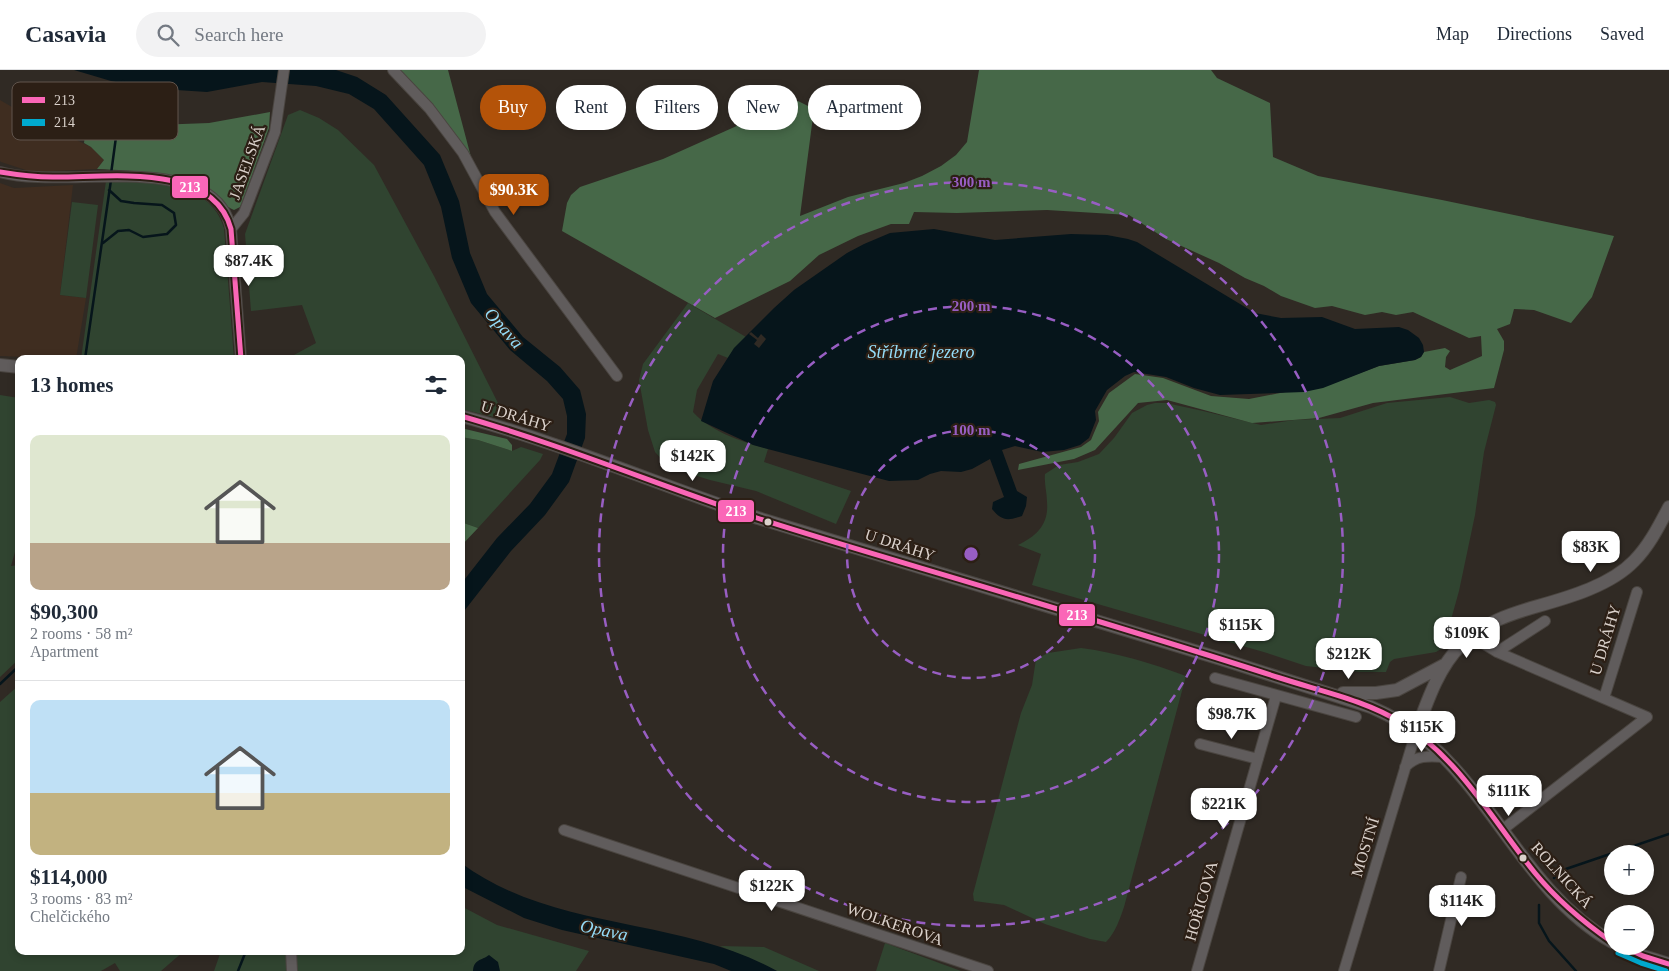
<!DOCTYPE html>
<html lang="en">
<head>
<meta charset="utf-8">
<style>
	:root { --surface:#fff; --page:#f2f2f3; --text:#1f2937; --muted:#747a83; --line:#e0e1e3; --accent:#b45309 }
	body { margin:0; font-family:"Times New Roman",serif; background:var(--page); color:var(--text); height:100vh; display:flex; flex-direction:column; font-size:19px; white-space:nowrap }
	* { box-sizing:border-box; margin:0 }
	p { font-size:16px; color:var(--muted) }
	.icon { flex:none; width:28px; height:28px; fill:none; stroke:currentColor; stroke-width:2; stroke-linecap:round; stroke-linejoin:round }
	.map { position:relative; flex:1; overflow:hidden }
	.drawer { position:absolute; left:15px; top:285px; width:450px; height:600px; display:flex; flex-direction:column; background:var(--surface); border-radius:10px; box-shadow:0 2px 8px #0003 }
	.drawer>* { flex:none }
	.top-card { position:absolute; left:480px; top:15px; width:475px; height:45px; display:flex; gap:10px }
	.tools { position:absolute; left:1604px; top:775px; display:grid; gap:10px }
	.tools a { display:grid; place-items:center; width:50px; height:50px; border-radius:50%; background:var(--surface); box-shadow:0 2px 8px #0003; font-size:25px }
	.price { position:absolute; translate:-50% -42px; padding:0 11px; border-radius:10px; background:#fff; color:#222; font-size:16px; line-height:32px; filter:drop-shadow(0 1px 2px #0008) }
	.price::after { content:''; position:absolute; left:50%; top:30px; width:15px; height:11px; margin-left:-8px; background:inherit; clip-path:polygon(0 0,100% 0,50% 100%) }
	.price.on { background:var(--accent); color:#fff }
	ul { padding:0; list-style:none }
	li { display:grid; align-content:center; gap:10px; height:265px; padding:0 15px }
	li+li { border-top:1px solid var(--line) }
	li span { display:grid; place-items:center; height:155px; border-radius:10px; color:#555 }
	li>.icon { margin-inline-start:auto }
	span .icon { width:90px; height:90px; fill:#fffc; stroke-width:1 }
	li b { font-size:21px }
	h2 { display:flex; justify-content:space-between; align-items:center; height:60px; padding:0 15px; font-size:21px }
	.chip { padding:0 18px; border-radius:22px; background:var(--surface); box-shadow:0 2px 8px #0003; font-size:18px; line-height:45px }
	.chip.on { background:var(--accent); color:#fff }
	header { display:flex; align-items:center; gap:30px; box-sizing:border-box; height:70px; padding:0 25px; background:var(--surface); border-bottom:1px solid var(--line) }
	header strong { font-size:24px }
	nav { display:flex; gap:28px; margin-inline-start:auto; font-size:18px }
	.search { width:350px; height:45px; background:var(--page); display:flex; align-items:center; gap:12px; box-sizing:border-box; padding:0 18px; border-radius:28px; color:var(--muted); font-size:19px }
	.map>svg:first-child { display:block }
	.built { fill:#3f2d20 }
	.green { fill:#304430 }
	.forest { fill:#466848 }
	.water { fill:#06151b }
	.pier { fill:#302a24 }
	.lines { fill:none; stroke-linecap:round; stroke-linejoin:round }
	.stream { stroke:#06151b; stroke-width:2.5 }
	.minor-casing { stroke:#4a4540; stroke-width:12 }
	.tertiary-casing { stroke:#4a4540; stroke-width:14 }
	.minor { stroke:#605c5c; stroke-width:10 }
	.tertiary { stroke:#605c5c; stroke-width:12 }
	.bus-1-casing { stroke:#2c1f15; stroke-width:9 }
	.bus-2-casing { stroke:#2c1f15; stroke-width:9 }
	.bus-1 { stroke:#fa66b7; stroke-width:5 }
	.bus-2 { stroke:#00a9ce; stroke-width:5 }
	.ring { fill:none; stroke:#985ec3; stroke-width:2.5; stroke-dasharray:9 6 }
	.bus-dot { fill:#dad1cb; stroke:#2c1f15; stroke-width:2 }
	.labels { text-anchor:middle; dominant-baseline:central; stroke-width:4.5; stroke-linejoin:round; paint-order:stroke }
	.street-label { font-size:16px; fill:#dad1cb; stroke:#2c1f15 }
	.water-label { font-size:18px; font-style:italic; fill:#94dcf8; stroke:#2c1f15 }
	.key { fill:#2c1f15; stroke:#60544c; stroke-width:1 }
	.key-label { font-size:14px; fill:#dad1cb }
	.centre { fill:#985ec3; stroke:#2c1f15; stroke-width:2.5 }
	.ring-label { font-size:15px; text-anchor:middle; font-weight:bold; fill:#985ec3; stroke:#2c1f15; stroke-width:4.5; stroke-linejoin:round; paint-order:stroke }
	.line-badge { stroke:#2c1f15; stroke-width:2 }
	.badge-label { font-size:14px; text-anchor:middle; font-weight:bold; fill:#fff }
</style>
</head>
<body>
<header>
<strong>Casavia</strong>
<div class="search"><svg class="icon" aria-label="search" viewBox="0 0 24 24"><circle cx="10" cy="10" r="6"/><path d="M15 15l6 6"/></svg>Search here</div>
<nav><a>Map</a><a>Directions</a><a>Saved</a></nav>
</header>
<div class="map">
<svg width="1669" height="901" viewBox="0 0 1669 901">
	<rect width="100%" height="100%" fill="#302a24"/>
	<!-- built -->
	<path class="built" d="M 0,30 L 29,47 L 91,77 L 104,90 L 97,99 L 32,102 L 1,92 L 0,91 Z
		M 0,113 L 14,118 L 73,115 L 60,225 L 86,228 L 76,289 L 0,286 Z"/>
	<!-- green -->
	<path class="green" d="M 300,40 L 319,48 L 338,60 L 374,95 L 434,206 L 498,333 L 502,349 L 461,339 L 461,289 L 296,289 L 294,285 L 316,273 L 302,235 L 251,241 L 245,164 L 288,45 Z
		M 106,111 C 146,113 210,109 224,158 L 234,289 L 81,289 Z
		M 72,132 L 98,135 L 86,228 L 60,225 Z
		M 688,233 L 746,267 L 728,288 L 718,284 L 697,320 L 693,342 C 711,362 743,372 768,379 L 764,392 L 851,421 L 836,454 L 756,421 L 710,410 L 678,400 L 666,394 L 655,382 L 648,360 L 639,310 L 643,294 Z
		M 0,325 L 19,328 L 19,468 L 11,496 L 19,495 L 19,589 L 0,607 Z
		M 1450,327 L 1469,333 L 1489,330 L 1495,332 L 1496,335 L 1484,382 L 1475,445 L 1459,521 L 1445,571 L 1441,579 L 1436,582 L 1394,589 L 1390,592 L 1386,602 L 1360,602 L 1306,596 L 1267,583 L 1032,515 L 1041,484 L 1018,475 C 1037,466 1049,454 1047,432 C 1047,422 1044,414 1045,404 L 1059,395 L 1078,392 L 1099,384 L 1114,368 L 1132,343 L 1147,335 L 1155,333 L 1166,333 L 1203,341 L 1261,355 L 1294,350 L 1340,348 L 1387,333 Z
		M 461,367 L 478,370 L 512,381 L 521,377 L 543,384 L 540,390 L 478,458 L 461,452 Z
		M 1081,578 C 1119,583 1150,593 1186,606 L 1124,837 C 1120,849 1115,863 1106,872 L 1090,869 L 1045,854 L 1004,835 L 974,831 L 973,824 L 1021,643 L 1032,615 L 1036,589 L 1048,583 Z
		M 19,615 L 19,881 L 184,881 L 161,901 L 120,901 L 115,893 L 101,901 L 0,901 L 0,632 Z
		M 461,836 L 497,855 L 589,881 L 576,901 L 214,901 L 221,881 L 461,881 Z
		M 885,873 L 961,901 L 876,901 Z
		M 720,876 L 764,877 L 819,901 L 777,901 Z"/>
	<!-- forest -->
	<path class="forest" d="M 397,0 L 448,0 L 471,87 Z
		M 979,0 L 1211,0 L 1217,8 L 1270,33 L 1273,87 L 1318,106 L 1442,130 L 1614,166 L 1592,227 L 1571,253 L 1534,240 L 1514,239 L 1510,254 L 1497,259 L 1504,271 L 1504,280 L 1494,318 L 1373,333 L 1319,348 L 1252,353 L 1167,330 L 1138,333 L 1095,380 L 1074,389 L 1018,400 L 1019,394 L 1081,377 L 1091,370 L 1099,351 L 1098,342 L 1109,323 L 1135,304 L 1163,308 L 1211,326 L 1249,329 L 1336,312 L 1379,296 L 1415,290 L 1421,287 L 1424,282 L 1445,278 L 1450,281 L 1446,287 L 1445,297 L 1450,300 L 1482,286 L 1481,266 L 1469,268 L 1413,242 L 1396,245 L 1382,242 L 1365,245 L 1332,236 L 1315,238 L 1281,226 L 1264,216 L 1245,208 L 1219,193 L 1166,169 L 1129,145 L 1047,140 L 957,143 L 914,142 L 909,154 L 891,154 L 858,166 L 819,185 L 790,211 L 715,248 L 562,161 L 567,133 L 571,125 L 580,117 L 663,89 L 788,33 L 798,31 L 814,39 L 800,146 L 848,127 L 904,113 L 922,106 L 941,96 L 956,85 L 967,72 Z
		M 270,42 L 269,58 L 243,130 L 240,137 L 234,140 C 224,136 218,127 209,122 C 174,101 136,101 97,99 L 104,90 L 91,77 L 84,73 L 85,65 L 90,58 L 99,55 L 129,56 L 209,53 Z
		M 461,358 L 507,369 L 512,375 L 512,381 L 478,370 L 461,367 Z
		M 461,452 L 478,458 L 461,476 Z"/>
	<!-- water -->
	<path class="water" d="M 74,0 L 336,0 L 357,7 L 386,25 L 440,85 L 459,131 L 470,183 L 487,224 L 523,267 L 560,297 L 580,320 L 586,344 L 585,368 L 569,412 L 545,445 L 511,481 L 461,545 L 461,514 L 497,468 L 530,434 L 552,404 L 567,364 L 567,346 L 563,329 L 547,311 L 510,280 L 471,233 L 452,188 L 441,137 L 424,95 L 374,39 L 349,24 L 316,16 L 262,12 L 207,22 L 146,18 L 111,11 Z
		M 934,159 L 995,170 L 1071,164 L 1107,165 L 1128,169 L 1137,172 L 1255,243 L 1281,248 L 1322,247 L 1355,259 L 1399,257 L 1408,260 L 1419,268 L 1423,275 L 1424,282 L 1421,287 L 1415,290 L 1379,296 L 1323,318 L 1304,322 L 1220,325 L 1194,318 L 1166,307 L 1134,302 L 1125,306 L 1107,320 L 1095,341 L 1096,350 L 1089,368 L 1080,375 L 1064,380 L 1042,382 L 1015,376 L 1002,380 L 1017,421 L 1027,427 L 1026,436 L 1022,446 C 1007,451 1002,451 992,439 L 993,432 L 1004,427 L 990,389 L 972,399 L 961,402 L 941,401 L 930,404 L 918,410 L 889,411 L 753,375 L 701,351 L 713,311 L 734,278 L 774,238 L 794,220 L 847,183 L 864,174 L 890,163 Z
		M 461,793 C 554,862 678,846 777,901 L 731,901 L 714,894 L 562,860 L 524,848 L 461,816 Z
		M 489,885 L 498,892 L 500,901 L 473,901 C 474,889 481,891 489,885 Z"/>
	<!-- pier -->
	<path class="pier" d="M 751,262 L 758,268 L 761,264 L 766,269 L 759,278 L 754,274 L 757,270 L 749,264 Z"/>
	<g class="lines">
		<!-- stream -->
		<path class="stream" d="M 119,41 L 123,11
			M 111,104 L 116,67
			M 103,173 L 118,161 L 129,160 L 143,167 L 167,164 L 176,155 L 174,143 L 162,135 L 134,133 L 121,131 L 109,120
			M 85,289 L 111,110
			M 0,614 L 19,596
			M 1554,808 L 1563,800 L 1669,764
			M 1539,835 L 1539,853 L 1549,871 L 1576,901
			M 238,901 L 246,881"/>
		<!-- minor casing -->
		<g class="minor-casing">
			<path id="minor" d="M 393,0 L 429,38 L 463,83 L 495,142 L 617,306
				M 0,102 C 58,119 185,85 222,138 C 227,144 229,151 231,159 L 241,289
				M 231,159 L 244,143 L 275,62 L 284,0
				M 1471,566 L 1497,582 L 1647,647 L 1502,760
				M 1497,582 L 1545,551
				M 1215,608 L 1356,647
				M 1604,628 L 1637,522
				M 1200,674 L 1258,689
				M 1405,697 C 1417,685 1428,686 1444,687
				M 564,760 L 988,901
				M 291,881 L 292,901
				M 1197,901 L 1276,626
				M 1344,901 L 1416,662
				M 1439,901 L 1461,807"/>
		</g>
		<!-- tertiary casing -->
		<g class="tertiary-casing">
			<path id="tertiary" d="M 0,295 L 19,297
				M 461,346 C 562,373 659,415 758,448 L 1221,589 L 1371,637 C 1392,646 1411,657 1429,673 C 1497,733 1531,826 1612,872
				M 1343,623 L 1376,623 L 1397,620 L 1444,595
				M 1416,662 C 1427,632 1438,598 1461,575 C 1482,553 1510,544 1538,536 C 1570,527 1611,515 1634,491 C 1649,476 1659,456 1669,437
				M 1621,876 L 1643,886 L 1669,894"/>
		</g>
		<!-- minor -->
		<use href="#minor" class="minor"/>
		<!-- tertiary -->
		<use href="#tertiary" class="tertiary"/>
		<!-- bus-1 casing -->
		<g class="bus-1-casing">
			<path id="bus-1" d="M 0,102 C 18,105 35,107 53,107 C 106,108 213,91 231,159 L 241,289
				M 461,346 C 562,375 658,415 757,448 C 847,477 940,503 1031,531 C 1114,556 1197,581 1280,608 C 1320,621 1365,630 1402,653 C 1459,688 1493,751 1535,803 C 1557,830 1583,852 1612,872
				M 1622,876 L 1643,886 L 1669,894"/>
		</g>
		<!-- bus-2 casing -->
		<g class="bus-2-casing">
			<path id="bus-2" d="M 1618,883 L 1641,893 L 1666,901"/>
		</g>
		<!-- bus-1 -->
		<use href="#bus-1" class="bus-1"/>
		<!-- bus-2 -->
		<use href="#bus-2" class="bus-2"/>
	</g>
	<!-- distance rings -->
	<g class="ring">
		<circle cx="971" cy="484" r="124"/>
		<circle cx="971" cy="484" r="248"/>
		<circle cx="971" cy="484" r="372"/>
	</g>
	<!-- markers -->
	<g class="bus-dot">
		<circle cx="768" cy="452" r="4.5"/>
		<circle cx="1523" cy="788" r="4.5"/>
	</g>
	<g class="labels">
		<!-- street labels -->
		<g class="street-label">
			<text transform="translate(247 92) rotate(-70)">JASELSKÁ</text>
			<text transform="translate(516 346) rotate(17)">U DRÁHY</text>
			<text transform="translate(900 475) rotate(18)">U DRÁHY</text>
			<text transform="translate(1605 570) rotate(-73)">U DRÁHY</text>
			<text transform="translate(1365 777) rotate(-73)">MOSTNÍ</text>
			<text transform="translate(1562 805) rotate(48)">ROLNICKÁ</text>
			<text transform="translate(1201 831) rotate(-74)">HOŘICOVA</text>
			<text transform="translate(895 854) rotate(19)">WOLKEROVA</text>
		</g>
		<!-- water labels -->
		<g class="water-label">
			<text transform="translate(504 258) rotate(48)">Opava</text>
			<text x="921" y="282">Stříbrné jezero</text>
			<text transform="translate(604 860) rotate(12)">Opava</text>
		</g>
	</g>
	<!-- legend -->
	<rect x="12" y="12" width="166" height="58" rx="8" class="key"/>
	<rect x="22" y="27" width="23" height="6" fill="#fa66b7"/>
	<rect x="22" y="49" width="23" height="7" fill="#00a9ce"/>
	<g class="key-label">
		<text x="54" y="35">213</text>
		<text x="54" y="57">214</text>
	</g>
	<circle cx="971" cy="484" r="8" class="centre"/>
	<g class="ring-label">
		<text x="971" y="117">300 m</text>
		<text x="971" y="241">200 m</text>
		<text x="971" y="365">100 m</text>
	</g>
	<g class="line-badge">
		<rect x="171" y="105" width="38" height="24" rx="5" fill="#fa66b7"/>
		<rect x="717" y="429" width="38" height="24" rx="5" fill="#fa66b7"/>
		<rect x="1058" y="533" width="38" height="24" rx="5" fill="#fa66b7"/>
	</g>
	<g class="badge-label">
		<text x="190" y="122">213</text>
		<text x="736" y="446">213</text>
		<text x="1077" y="550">213</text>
	</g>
</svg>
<div class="tools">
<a>+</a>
<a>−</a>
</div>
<b class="price on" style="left:514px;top:146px">$90.3K</b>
<b class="price" style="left:249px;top:217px">$87.4K</b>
<b class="price" style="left:693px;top:412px">$142K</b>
<b class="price" style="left:1591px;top:503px">$83K</b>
<b class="price" style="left:1241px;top:581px">$115K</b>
<b class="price" style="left:1467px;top:589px">$109K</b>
<b class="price" style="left:1349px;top:610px">$212K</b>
<b class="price" style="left:1232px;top:670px">$98.7K</b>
<b class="price" style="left:1422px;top:683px">$115K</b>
<b class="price" style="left:1509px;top:747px">$111K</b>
<b class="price" style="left:1224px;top:760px">$221K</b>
<b class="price" style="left:772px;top:842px">$122K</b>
<b class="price" style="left:1462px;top:857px">$114K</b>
<div class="top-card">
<a class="chip on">Buy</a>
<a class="chip">Rent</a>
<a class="chip">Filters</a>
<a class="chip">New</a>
<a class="chip">Apartment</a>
</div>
<section class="drawer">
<h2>13 homes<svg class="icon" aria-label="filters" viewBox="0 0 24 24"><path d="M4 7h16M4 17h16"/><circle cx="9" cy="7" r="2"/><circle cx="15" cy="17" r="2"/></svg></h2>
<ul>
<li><span style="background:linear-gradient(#dfe7d0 70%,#b9a48a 0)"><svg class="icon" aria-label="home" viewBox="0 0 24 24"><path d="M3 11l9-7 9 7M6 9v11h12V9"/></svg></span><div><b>$90,300</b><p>2 rooms · 58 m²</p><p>Apartment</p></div></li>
<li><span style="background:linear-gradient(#bfe0f5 60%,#c2b280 0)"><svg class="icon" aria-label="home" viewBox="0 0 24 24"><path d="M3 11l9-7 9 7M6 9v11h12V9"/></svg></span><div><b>$114,000</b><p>3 rooms · 83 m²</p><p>Chelčického</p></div></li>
</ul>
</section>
</div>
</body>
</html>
